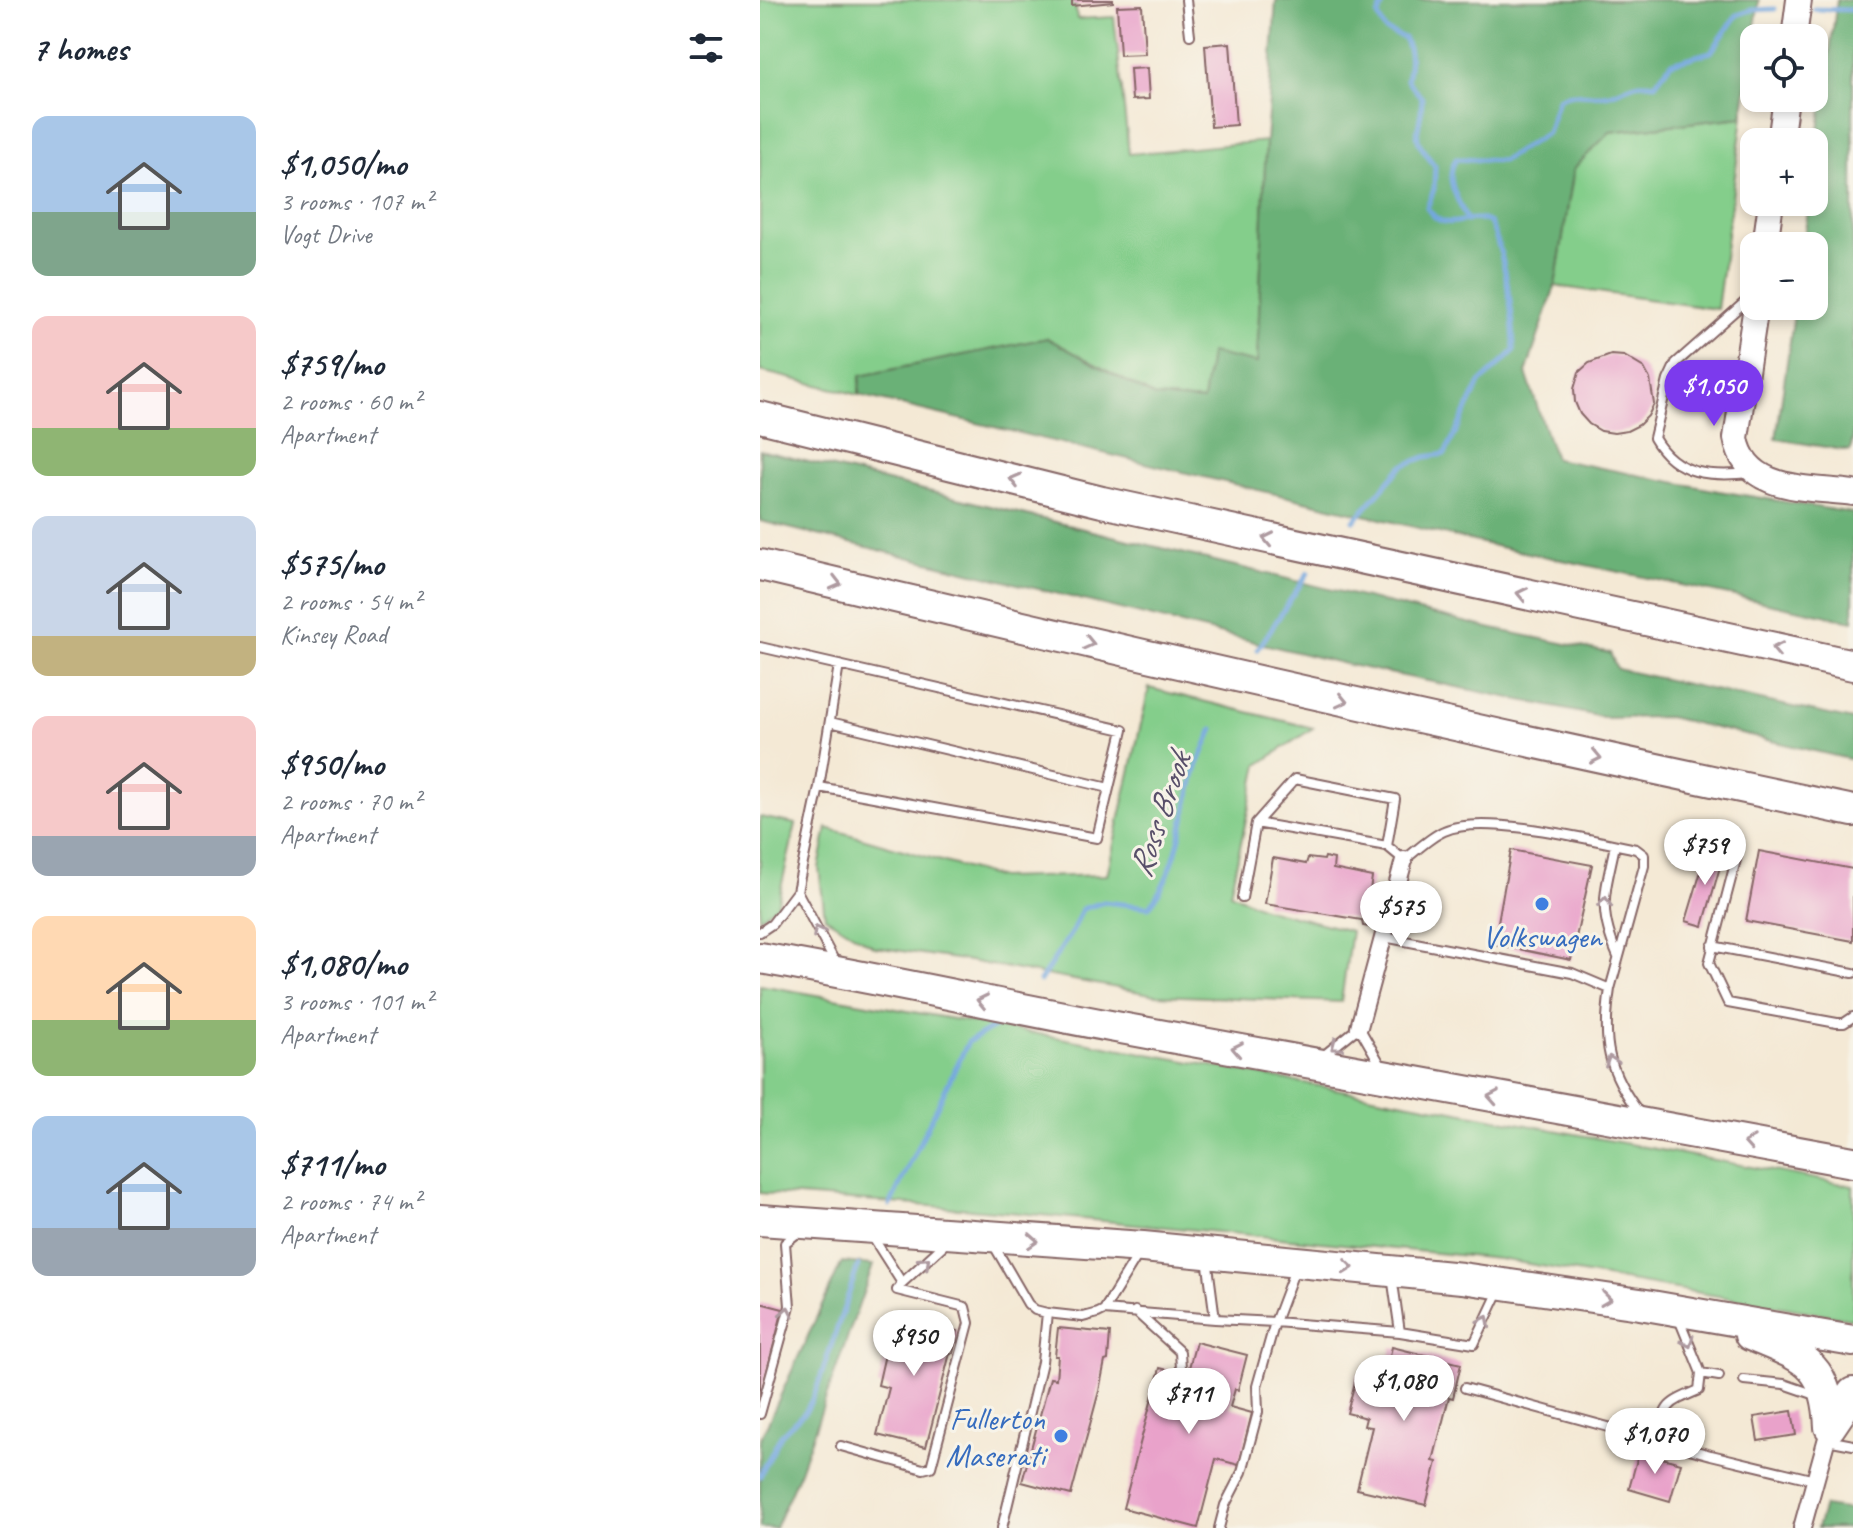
<!DOCTYPE html>
<html lang="en">
<head>
<meta charset="utf-8">
<style>
	:root { --surface:#fff; --page:#f2f2f3; --text:#1f2937; --muted:#747a83; --accent:#7c3aed }
	body { margin:0; font-family:Caveat,sans-serif; background:var(--page); color:var(--text); height:100vh; display:flex; flex-direction:column; font-size:30px; white-space:nowrap }
	* { box-sizing:border-box; margin:0 }
	p { font-size:26px; color:var(--muted) }
	.icon { flex:none; width:44px; height:44px; fill:none; stroke:currentColor; stroke-width:2; stroke-linecap:round; stroke-linejoin:round }
	.map { position:relative; flex:1; overflow:hidden }
	.details { display:flex; flex-direction:column; background:var(--surface); width:760px }
	.details>* { flex:none }
	.tools { position:absolute; left:980px; top:24px; display:grid; gap:16px }
	.tools a { display:grid; place-items:center; width:88px; height:88px; border-radius:16px; background:var(--surface); box-shadow:0 4px 12px #0003; font-size:40px }
	.price { position:absolute; translate:-50% -68px; padding:0 18px; border-radius:28px; background:#fff; color:#222; font-size:26px; line-height:52px; filter:drop-shadow(0 2px 4px #0008) }
	.price::after { content:''; position:absolute; left:50%; top:48px; width:24px; height:18px; margin-left:-12px; background:inherit; clip-path:polygon(0 0,100% 0,50% 100%) }
	.price.current { background:var(--accent); color:#fff }
	ul { padding:0; list-style:none }
	li { display:flex; align-items:center; gap:24px; height:200px; padding:0 32px }
	li span { display:grid; place-items:center; flex:none; width:224px; height:160px; border-radius:16px; color:#555 }
	li>.icon { margin-inline-start:auto }
	span .icon { width:96px; height:96px; fill:#fffc; stroke-width:1 }
	li b { font-size:34px }
	h2 { display:flex; justify-content:space-between; align-items:center; height:96px; padding:0 32px; font-size:34px }
	main { display:flex; flex:1; min-height:0 }
	.map>svg:first-child { display:block }
	.green { fill:#84ce8b; stroke:#67765b; stroke-width:2 }
	.forest { fill:#6bb177; stroke:#5a6851; stroke-width:2 }
	.lines { fill:none; stroke-linecap:round; stroke-linejoin:round }
	.stream { stroke:#73a7df; stroke-width:5 }
	.building { fill:#e9a2ca }
	.lane-casing { stroke:#866666; stroke-width:12 }
	.street-casing { stroke:#866666; stroke-width:20 }
	.secondary-casing { stroke:#866666; stroke-width:28 }
	.highway-casing { stroke:#866666; stroke-width:34 }
	.lane { stroke:#fff; stroke-width:8 }
	.street { stroke:#fff; stroke-width:16 }
	.secondary { stroke:#fff; stroke-width:24 }
	.highway { stroke:#fff; stroke-width:30 }
	.oneway { stroke:#ae9aa0 }
	.shop-dot { fill:#3f7fe0; stroke:#f7f3e8; stroke-width:3 }
	.labels { text-anchor:middle; dominant-baseline:central; stroke-width:6; stroke-linejoin:round; paint-order:stroke }
	.shop-label { font-size:32px; fill:#366cbe; stroke:#f7f3e8 }
	.water-label { font-size:34px; font-style:italic; fill:#584f6a; stroke:#f7f3e8 }
</style>
</head>
<body>
<main>
<section class="details">
<h2>7 homes<svg class="icon" aria-label="filters" viewBox="0 0 24 24"><path d="M4 7h16M4 17h16"/><circle cx="9" cy="7" r="2"/><circle cx="15" cy="17" r="2"/></svg></h2>
<ul>
<li><span style="background:linear-gradient(#a9c7e8 60%,#7fa58c 0)"><svg class="icon" aria-label="home" viewBox="0 0 24 24"><path d="M3 11l9-7 9 7M6 9v11h12V9"/></svg></span><div><b>$1,050/mo</b><p>3 rooms · 107 m²</p><p>Vogt Drive</p></div></li>
<li><span style="background:linear-gradient(#f6c9c9 70%,#8fb573 0)"><svg class="icon" aria-label="home" viewBox="0 0 24 24"><path d="M3 11l9-7 9 7M6 9v11h12V9"/></svg></span><div><b>$759/mo</b><p>2 rooms · 60 m²</p><p>Apartment</p></div></li>
<li><span style="background:linear-gradient(#c9d6e8 75%,#c2b280 0)"><svg class="icon" aria-label="home" viewBox="0 0 24 24"><path d="M3 11l9-7 9 7M6 9v11h12V9"/></svg></span><div><b>$575/mo</b><p>2 rooms · 54 m²</p><p>Kinsey Road</p></div></li>
<li><span style="background:linear-gradient(#f6c9c9 75%,#9aa5b1 0)"><svg class="icon" aria-label="home" viewBox="0 0 24 24"><path d="M3 11l9-7 9 7M6 9v11h12V9"/></svg></span><div><b>$950/mo</b><p>2 rooms · 70 m²</p><p>Apartment</p></div></li>
<li><span style="background:linear-gradient(#ffd9b3 65%,#8fb573 0)"><svg class="icon" aria-label="home" viewBox="0 0 24 24"><path d="M3 11l9-7 9 7M6 9v11h12V9"/></svg></span><div><b>$1,080/mo</b><p>3 rooms · 101 m²</p><p>Apartment</p></div></li>
<li><span style="background:linear-gradient(#a9c7e8 70%,#9aa5b1 0)"><svg class="icon" aria-label="home" viewBox="0 0 24 24"><path d="M3 11l9-7 9 7M6 9v11h12V9"/></svg></span><div><b>$711/mo</b><p>2 rooms · 74 m²</p><p>Apartment</p></div></li>
</ul>
</section>
<div class="map">
<svg width="1093" height="1528" viewBox="0 0 1093 1528">
	<rect width="100%" height="100%" fill="#f7f3e8"/>
	<filter id="ink" filterUnits="userSpaceOnUse"><feTurbulence type="fractalNoise" baseFrequency=".0125" numOctaves="2"/><feDisplacementMap in="SourceGraphic" scale="16" xChannelSelector="R" yChannelSelector="G"/><feConvolveMatrix kernelMatrix="1 2 1 2 8 2 1 2 1" color-interpolation-filters="sRGB"/></filter>
	<filter id="wash" filterUnits="userSpaceOnUse"><feTurbulence type="fractalNoise" baseFrequency=".006" numOctaves="4" result="noise"/><feDisplacementMap in="SourceGraphic" scale="32" xChannelSelector="R" yChannelSelector="G"/><feGaussianBlur stdDeviation="1.8" result="paint"/><feColorMatrix in="noise" values="0 0 0 0 0 0 0 0 0 0 0 0 0 0 0 0 0 1.4 0 .05"/><feComposite in="paint" operator="in"/></filter>
	<g filter="url(#wash)">
		<rect width="100%" height="100%" fill="#f4e9d5"/>
		<!-- green -->
		<path class="green" d="M 0,0 L 315,0 L 317,19 L 354,17 L 369,154 L 506,141 L 497,363 L 443,401 L 395,397 L 287,338 L 100,376 L 99,395 L 0,371 Z
			M 984,109 L 957,309 L 795,286 L 814,168 L 849,132 L 982,117 Z
			M 389,688 L 553,728 L 498,765 L 470,893 L 503,908 L 591,931 L 581,1002 L 396,995 L 209,961 L 115,947 L 65,917 L 59,868 L 67,828 L 240,878 L 347,875 Z
			M 0,817 L 36,824 L 17,905 L 0,918 Z
			M 0,985 L 346,1046 L 1093,1186 L 1093,1319 L 739,1259 L 249,1212 L 0,1193 Z"/>
		<!-- forest -->
		<path class="forest" d="M 516,0 L 999,0 L 982,117 L 850,132 L 814,168 L 795,286 L 766,373 L 795,459 L 959,491 L 1093,513 L 1093,621 L 730,545 L 99,395 L 100,376 L 287,338 L 395,397 L 443,401 L 450,353 L 497,363 L 506,141 Z
			M 1077,0 L 1093,0 L 1093,438 L 1090,451 L 1016,439 L 1035,306 L 1054,306 L 1054,246 L 1043,246 L 1049,202 L 1054,202 L 1054,166 Z
			M 0,450 L 733,629 L 850,653 L 857,669 L 1093,720 L 1093,760 L 908,717 L 847,718 L 585,664 L 0,521 Z
			M 82,1262 L 113,1265 L 40,1471 L 15,1528 L 0,1528 L 0,1440 Z
			M 1064,1506 L 1093,1510 L 1093,1528 L 1057,1528 Z"/>
		<g class="lines">
			<!-- stream -->
			<path class="stream" d="M 1054,9 L 1093,10
				M 707,221 C 699,199 683,181 696,159 L 742,161 L 787,133 L 798,99 C 818,88 831,99 850,94 C 870,88 873,80 895,84 L 911,63 L 951,52 L 977,15 L 992,10 L 1015,9
				M 594,521 L 642,466 L 665,457 L 685,454 L 720,383 L 754,351 C 754,317 745,254 730,223 C 707,209 688,239 667,208 L 674,189 L 675,166 C 645,128 662,138 662,98 L 647,80 C 650,64 652,53 644,38 L 625,30 L 618,16 L 625,0
				M 498,649 L 548,573
				M 280,981 L 313,930 L 322,909 L 344,902 L 389,907 C 419,870 423,815 436,770 C 441,756 447,743 453,729
				M 130,1205 L 208,1042 L 237,1025
				M 0,1476 L 21,1435 L 46,1411 L 56,1391 L 98,1266"/>
		</g>
		<g id="blocks">
			<!-- building -->
			<path class="building" d="M 312,0 L 353,0 L 353,2 L 312,6 Z
				M 382,5 L 385,54 L 360,55 L 357,6 Z
				M 470,43 L 476,125 L 451,127 L 445,45 Z
				M 387,68 L 389,99 L 372,100 L 370,69 Z
				M 851,355 L 864,356 L 884,368 L 890,379 L 894,404 L 888,416 L 879,425 L 867,431 L 854,433 L 841,431 L 829,424 L 820,414 L 815,402 L 814,389 L 819,372 L 829,363 Z
				M 948,848 L 964,853 L 943,926 L 926,921 Z
				M 751,850 L 832,865 L 811,960 L 734,944 Z
				M 999,851 L 1093,869 L 1093,941 L 986,921 Z
				M 565,857 L 574,859 L 573,869 L 612,877 L 609,897 L 616,898 L 609,927 L 603,926 L 602,920 L 505,904 L 513,858 L 546,864 L 548,858 L 564,860 Z
				M 0,1303 L 23,1309 L 1,1394 L 0,1394 Z
				M 134,1315 L 198,1331 L 193,1353 L 190,1353 L 166,1447 L 117,1435 L 129,1388 L 118,1385 Z
				M 298,1328 L 350,1333 L 348,1360 L 345,1361 L 339,1391 L 311,1495 L 262,1482 L 290,1378 L 296,1379 L 298,1356 L 295,1356 Z
				M 436,1342 L 487,1355 L 478,1390 L 475,1389 L 470,1407 L 492,1413 L 479,1465 L 456,1459 L 438,1528 L 363,1508 L 400,1368 L 427,1375 Z
				M 632,1347 L 701,1364 L 693,1398 L 689,1397 L 673,1461 L 677,1462 L 666,1505 L 597,1489 L 612,1427 L 604,1426 L 606,1418 L 587,1413 L 597,1374 L 624,1380 Z
				M 1032,1411 L 1036,1435 L 998,1441 L 994,1417 Z
				M 879,1452 L 921,1463 L 910,1501 L 869,1489 Z"/>
		</g>
	</g>
	<g filter="url(#ink)">
		<use href="#blocks" fill-opacity="0" stroke="#866666" stroke-width="2"/>
		<g class="lines">
			<!-- lane casing -->
			<g class="lane-casing">
				<path id="lane" d="M 426,0 L 430,35
					M 991,473 C 951,477 916,476 894,438 L 908,380 L 916,363 L 994,294
					M 0,647 L 363,730 L 337,838 L 59,787
					M 70,722 L 349,788
					M 496,823 L 627,846
					M 855,845 C 845,894 837,908 858,957
					M 977,856 L 949,963 L 968,1003 L 1077,1023 L 1084,1023 L 1093,1017
					M 37,891 L 76,964
					M 482,898 L 496,823 L 535,779 L 635,799 L 627,846 L 644,860 C 656,851 670,837 684,831 C 723,813 832,840 876,849 L 884,855 L 884,866 L 850,989 L 812,973 L 624,937
					M 0,932 L 12,924 L 37,891 L 59,787 L 79,665
					M 952,946 L 1093,973
					M 850,989 C 842,1042 847,1071 881,1115
					M 563,1056 L 599,1027 L 623,1069
					M 112,1236 L 142,1283 L 188,1241
					M 232,1242 L 268,1304 L 275,1310 L 287,1313 L 323,1317 L 338,1313 L 344,1310 L 379,1253
					M 447,1258 L 455,1319 L 515,1322 L 535,1269
					M 632,1276 L 640,1332 L 714,1344 L 739,1291
					M 344,1310 L 455,1319
					M 375,1311 L 420,1352 L 421,1368
					M 941,1373 L 959,1376
					M 984,1380 L 1024,1384 L 1056,1395
					M 705,1388 L 951,1455 L 1055,1480
					M 0,1414 L 30,1306 L 25,1243 L 40,1231
					M 898,1440 C 906,1404 904,1405 939,1390 L 941,1373 L 919,1319
					M 1067,1440 L 1093,1445
					M 81,1446 L 163,1469 L 171,1467 L 209,1323 L 205,1307 L 137,1290 L 142,1283
					M 242,1528 L 282,1362 L 287,1313
					M 459,1528 L 465,1505 L 482,1472 L 498,1412 L 497,1386 L 515,1322 L 640,1332"/>
			</g>
			<!-- street casing -->
			<g class="street-casing">
				<path id="street" d="M 599,1027 L 644,860
					M 1042,1528 L 1070,1427"/>
			</g>
			<!-- secondary casing -->
			<g class="secondary-casing">
				<path id="secondary" d="M 1034,38 L 1039,0
					M 1020,142 L 1026,98
					M 1005,246 L 1011,202
					M 996,306 L 976,438 C 985,493 1050,487 1093,493"/>
			</g>
			<!-- highway casing -->
			<g class="highway-casing">
				<path id="highway" d="M 0,417 L 342,502 L 1093,665
					M 0,565 C 363,652 728,734 1093,811
					M 0,958 C 117,978 233,1004 350,1026 C 598,1072 845,1116 1093,1162
					M 0,1220 L 383,1247 L 702,1278 L 880,1304 L 1093,1341
					M 990,1335 C 1044,1358 1067,1362 1070,1427
					M 1070,1427 L 1093,1393"/>
			</g>
			<!-- lane -->
			<use href="#lane" class="lane"/>
			<!-- street -->
			<use href="#street" class="street"/>
			<!-- secondary -->
			<use href="#secondary" class="secondary"/>
			<!-- highway -->
			<use href="#highway" class="highway"/>
		</g>
		<!-- one-way arrows -->
		<defs><path id="oneway-chevron" d="M-2-3.5L2.5 0L-2 3.5" fill="none" stroke-width="1.6" stroke-linecap="round" stroke-linejoin="round" transform="scale(2)"/></defs>
		<g class="oneway">
			<use href="#oneway-chevron" transform="translate(255 480) rotate(-166)"/>
			<use href="#oneway-chevron" transform="translate(508 539) rotate(-168)"/>
			<use href="#oneway-chevron" transform="translate(76 583) rotate(14)"/>
			<use href="#oneway-chevron" transform="translate(762 594) rotate(-168)"/>
			<use href="#oneway-chevron" transform="translate(329 643) rotate(13)"/>
			<use href="#oneway-chevron" transform="translate(1017 649) rotate(-168)"/>
			<use href="#oneway-chevron" transform="translate(582 701) rotate(13)"/>
			<use href="#oneway-chevron" transform="translate(836 757) rotate(12)"/>
			<use href="#oneway-chevron" transform="translate(845 902) rotate(-85)"/>
			<use href="#oneway-chevron" transform="translate(58 931) rotate(-118)"/>
			<use href="#oneway-chevron" transform="translate(222 1001) rotate(-168)"/>
			<use href="#oneway-chevron" transform="translate(576 1046) rotate(143)"/>
			<use href="#oneway-chevron" transform="translate(477 1049) rotate(-169)"/>
			<use href="#oneway-chevron" transform="translate(851 1061) rotate(-109)"/>
			<use href="#oneway-chevron" transform="translate(733 1097) rotate(-170)"/>
			<use href="#oneway-chevron" transform="translate(989 1143) rotate(-170)"/>
			<use href="#oneway-chevron" transform="translate(273 1241) rotate(3)"/>
			<use href="#oneway-chevron" transform="translate(165 1262) rotate(-43)"/>
			<use href="#oneway-chevron" transform="translate(588 1267) rotate(6)"/>
			<use href="#oneway-chevron" transform="translate(846 1299) rotate(8)"/>
			<use href="#oneway-chevron" transform="translate(27 1312) rotate(-80)"/>
			<use href="#oneway-chevron" transform="translate(725 1321) rotate(-64)"/>
			<use href="#oneway-chevron" transform="translate(928 1342) rotate(67)"/>
		</g>
	</g>
	<!-- markers -->
	<g class="shop-dot">
		<circle cx="782" cy="904" r="8"/>
		<circle cx="301" cy="1436" r="8"/>
	</g>
	<g class="labels">
		<!-- shop labels -->
		<g class="shop-label">
			<text x="782" y="936">Volkswagen</text>
			<text x="285" y="1418" text-anchor="end">Fullerton<tspan x="285" dy="37">Maserati</tspan></text>
		</g>
		<!-- water labels -->
		<g class="water-label">
			<text transform="translate(399 815) rotate(-71)">Ross Brook</text>
		</g>
	</g>
</svg>
<div class="tools">
<a><svg class="icon" aria-label="locate" viewBox="0 0 24 24"><circle cx="12" cy="12" r="6"/><path d="M12 2v4M12 18v4M2 12h4M18 12h4"/></svg></a>
<a>+</a>
<a>−</a>
</div>
<b class="price current" style="left:954px;top:428px">$1,050</b>
<b class="price" style="left:945px;top:887px">$759</b>
<b class="price" style="left:641px;top:949px">$575</b>
<b class="price" style="left:154px;top:1378px">$950</b>
<b class="price" style="left:644px;top:1423px">$1,080</b>
<b class="price" style="left:429px;top:1436px">$711</b>
<b class="price" style="left:895px;top:1476px">$1,070</b>
</div>
</main>
</body>
</html>
